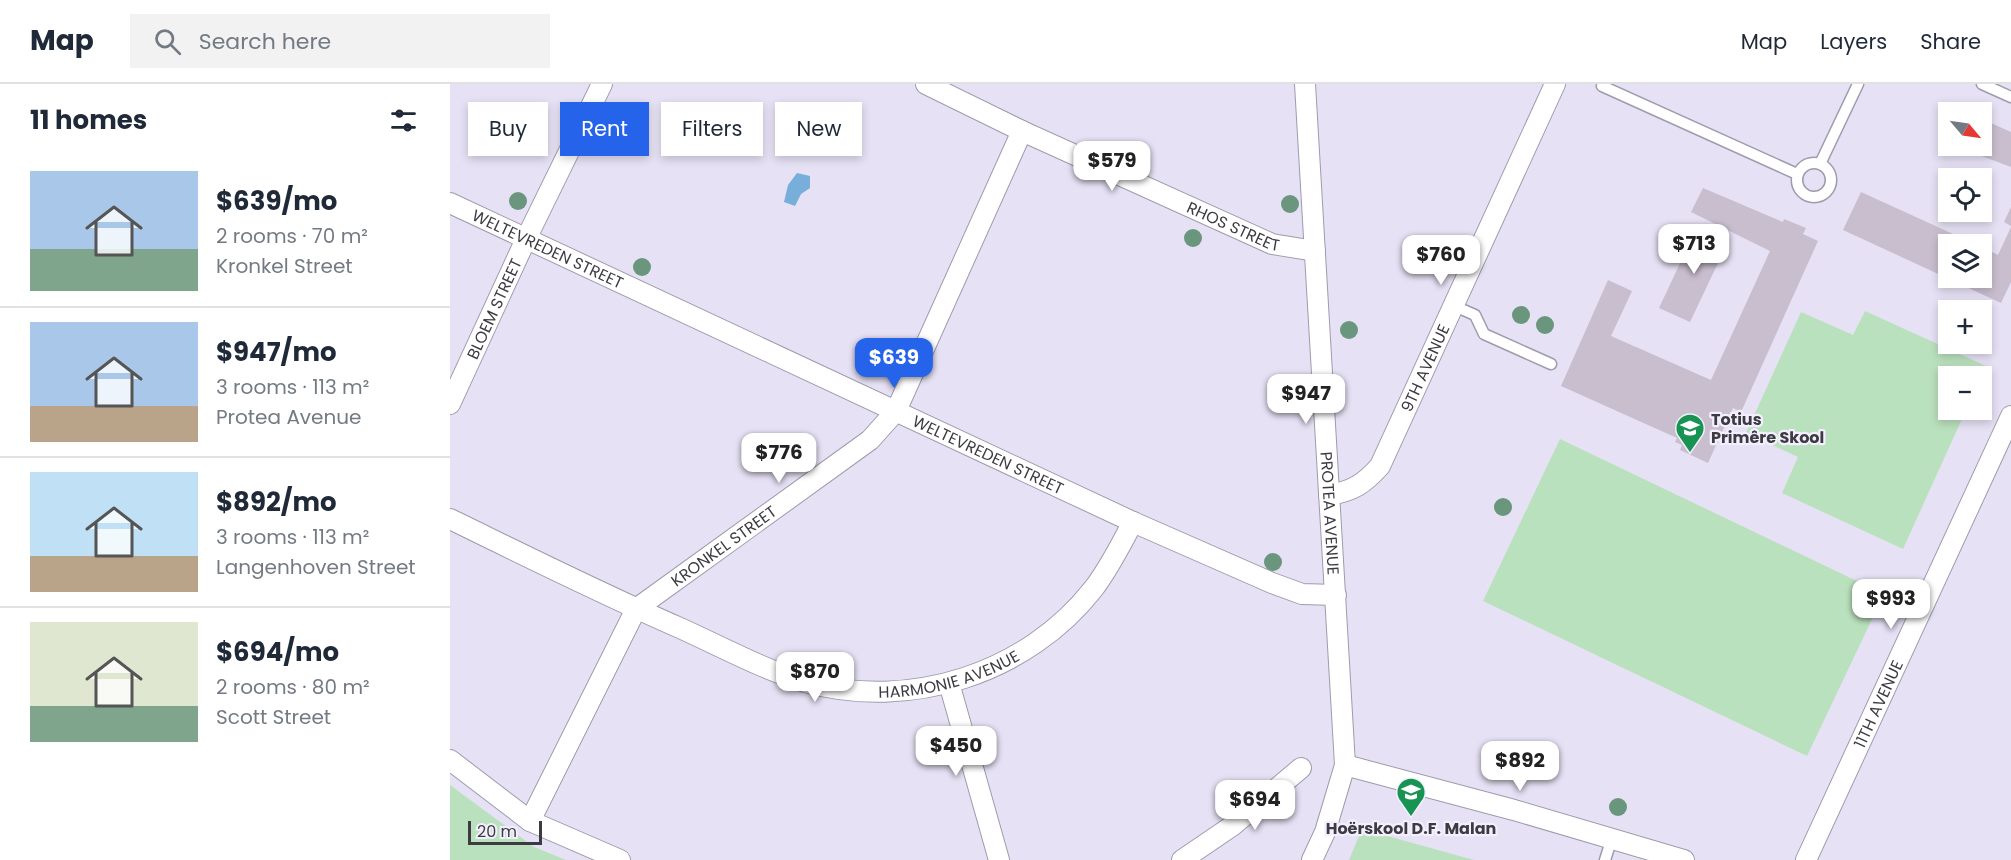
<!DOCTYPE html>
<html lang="en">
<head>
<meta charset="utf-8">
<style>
	:root { --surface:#fff; --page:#f2f2f3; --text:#1f2937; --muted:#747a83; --line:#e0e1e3; --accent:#2563eb }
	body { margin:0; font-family:Poppins,sans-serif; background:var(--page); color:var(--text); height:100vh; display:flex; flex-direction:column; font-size:22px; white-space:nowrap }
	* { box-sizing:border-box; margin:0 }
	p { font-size:20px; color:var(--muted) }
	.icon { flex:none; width:33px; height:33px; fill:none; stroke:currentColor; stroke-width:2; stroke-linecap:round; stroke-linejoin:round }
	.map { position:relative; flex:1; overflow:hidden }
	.panel { display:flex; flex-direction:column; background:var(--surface); width:450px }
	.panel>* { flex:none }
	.guide { position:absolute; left:18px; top:18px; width:570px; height:54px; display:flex; gap:12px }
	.needle { width:39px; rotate:119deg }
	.tools { position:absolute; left:1488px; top:18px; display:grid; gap:12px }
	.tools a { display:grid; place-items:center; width:54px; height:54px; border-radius:0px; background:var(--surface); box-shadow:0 3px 9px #0003; font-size:30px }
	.scale { position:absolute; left:18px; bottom:15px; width:74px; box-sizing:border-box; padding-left:6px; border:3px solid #3d3b42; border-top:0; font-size:16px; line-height:21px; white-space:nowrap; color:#3d3b42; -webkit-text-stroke:4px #f3effe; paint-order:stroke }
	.price { position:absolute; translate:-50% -51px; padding:0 14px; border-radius:12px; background:#fff; color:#222; font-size:20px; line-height:39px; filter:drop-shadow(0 2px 3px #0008) }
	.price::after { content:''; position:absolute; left:50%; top:36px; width:18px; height:14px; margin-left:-9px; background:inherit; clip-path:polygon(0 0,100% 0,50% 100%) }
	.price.on { background:var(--accent); color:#fff }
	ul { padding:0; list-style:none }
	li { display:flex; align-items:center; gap:18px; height:150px; padding:0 30px }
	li+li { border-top:2px solid var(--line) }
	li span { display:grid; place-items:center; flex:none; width:168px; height:120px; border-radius:0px; color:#555 }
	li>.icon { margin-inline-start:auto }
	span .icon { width:72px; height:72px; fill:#fffc; stroke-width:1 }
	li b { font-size:26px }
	h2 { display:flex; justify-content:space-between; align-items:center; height:72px; padding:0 30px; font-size:26px }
	.chip { padding:0 21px; border-radius:0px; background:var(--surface); box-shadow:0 3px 9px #0003; font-size:21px; line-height:54px }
	.chip.on { background:var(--accent); color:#fff }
	header { display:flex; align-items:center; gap:36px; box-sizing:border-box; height:84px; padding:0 30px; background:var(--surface); border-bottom:2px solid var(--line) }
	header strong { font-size:28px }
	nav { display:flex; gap:33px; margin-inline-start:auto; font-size:21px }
	.search { width:420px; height:54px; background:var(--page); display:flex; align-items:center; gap:15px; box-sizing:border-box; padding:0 21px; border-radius:0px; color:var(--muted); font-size:22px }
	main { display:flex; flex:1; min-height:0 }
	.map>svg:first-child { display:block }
	.green { fill:#bae1bd }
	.water { fill:#77aeda }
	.building { fill:#c9bece }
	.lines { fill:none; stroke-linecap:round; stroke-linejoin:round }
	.service-casing { stroke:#9f9bad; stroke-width:13 }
	.minor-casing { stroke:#9f9bad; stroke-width:22 }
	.service { stroke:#fff; stroke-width:10 }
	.minor { stroke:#fff; stroke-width:20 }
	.tree { fill:#6a967e }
	.labels { text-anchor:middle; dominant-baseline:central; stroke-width:4.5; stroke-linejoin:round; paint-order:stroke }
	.street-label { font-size:16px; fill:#3d3b42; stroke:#f3effe }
	.poi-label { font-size:16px; font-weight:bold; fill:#3d3b42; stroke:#f3effe; text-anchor:start }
</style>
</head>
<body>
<header>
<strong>Map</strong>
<div class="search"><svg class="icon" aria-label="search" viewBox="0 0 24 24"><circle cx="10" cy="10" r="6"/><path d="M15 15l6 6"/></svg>Search here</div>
<nav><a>Map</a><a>Layers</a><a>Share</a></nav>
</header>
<main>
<section class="panel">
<h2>11 homes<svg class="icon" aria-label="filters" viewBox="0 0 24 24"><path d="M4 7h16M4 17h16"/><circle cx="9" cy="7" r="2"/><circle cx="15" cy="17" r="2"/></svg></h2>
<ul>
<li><span style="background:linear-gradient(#a9c7e8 65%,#7fa58c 0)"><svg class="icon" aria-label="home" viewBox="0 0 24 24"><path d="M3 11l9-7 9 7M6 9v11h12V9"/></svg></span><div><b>$639/mo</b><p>2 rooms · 70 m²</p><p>Kronkel Street</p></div></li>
<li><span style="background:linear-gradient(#a9c7e8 70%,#b9a48a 0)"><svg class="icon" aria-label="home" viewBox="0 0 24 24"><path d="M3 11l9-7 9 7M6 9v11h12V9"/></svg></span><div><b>$947/mo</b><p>3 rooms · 113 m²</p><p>Protea Avenue</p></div></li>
<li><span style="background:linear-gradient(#bfe0f5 70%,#b9a48a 0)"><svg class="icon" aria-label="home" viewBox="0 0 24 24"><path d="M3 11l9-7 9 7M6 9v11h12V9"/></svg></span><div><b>$892/mo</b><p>3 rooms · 113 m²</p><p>Langenhoven Street</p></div></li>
<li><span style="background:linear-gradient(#dfe7d0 70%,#7fa58c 0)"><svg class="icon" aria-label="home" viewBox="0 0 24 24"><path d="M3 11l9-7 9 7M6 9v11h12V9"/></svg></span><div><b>$694/mo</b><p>2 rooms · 80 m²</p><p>Scott Street</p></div></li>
</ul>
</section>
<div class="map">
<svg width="1561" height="776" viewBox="0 0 1561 776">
	<rect width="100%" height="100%" fill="#e6e1f4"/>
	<!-- green -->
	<path class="green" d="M 1415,227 L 1536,282 L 1531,292 L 1498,292 L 1498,326 L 1516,326 L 1453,465 L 1332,409 L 1348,373 L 1296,349 L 1351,228 L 1403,251 Z
		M 1110,355 L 1434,510 L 1357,672 L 1033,517 Z
		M 0,701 L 84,763 L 116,776 L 0,776 Z
		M 912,745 L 1024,776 L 899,776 Z"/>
	<!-- water -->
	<path class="water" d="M 347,89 L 360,92 L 360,104 L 351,110 L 345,122 L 334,118 L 338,101 Z"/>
	<!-- building -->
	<path class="building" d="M 1532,35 L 1561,48 L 1561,83 L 1505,62 L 1532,62 Z
		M 1253,104 L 1333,138 L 1334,135 L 1356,144 L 1353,150 L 1368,157 L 1291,328 L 1283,324 L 1258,379 L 1230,366 L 1232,361 L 1225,358 L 1227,354 L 1111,302 L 1158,196 L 1182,207 L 1161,252 L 1261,296 L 1320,167 L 1241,128 Z
		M 1411,108 L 1525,160 L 1498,160 L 1498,194 L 1532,194 L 1532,163 L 1548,171 L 1561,143 L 1561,198 L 1551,219 L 1393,146 Z
		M 1561,123 L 1561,142 L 1554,138 Z
		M 1247,143 L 1278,158 L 1240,238 L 1209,224 Z"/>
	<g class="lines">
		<!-- service casing -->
		<g class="service-casing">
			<path id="service" d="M 1532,0 L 1561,13
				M 1152,2 L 1347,90
				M1347 96a17 17 0 1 1 34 0a17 17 0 1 1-34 0Z
				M 1370,80 L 1408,0
				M 1002,221 L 1025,231 L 1034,250 L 1101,280
				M 1155,776 L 1162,754"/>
		</g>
		<!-- minor casing -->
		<g class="minor-casing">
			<g id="minor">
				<path id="s1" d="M 476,0 L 572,47 L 822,160 L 865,167"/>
				<path id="s2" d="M 855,0 L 895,681 L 875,748 L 862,776"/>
				<path id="s3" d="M 0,119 L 683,438 L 822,499 L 852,510 L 886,511"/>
				<path id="s4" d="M 0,320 L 76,155 L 152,0"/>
				<path id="s5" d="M 879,411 C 903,407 914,400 930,382 L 1105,0"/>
				<path id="s6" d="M 0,435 C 76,472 152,510 230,544 C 270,562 312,585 355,598 C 460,627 577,590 644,504 C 660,483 671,460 683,438"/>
				<path d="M 499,599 L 549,776"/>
				<path d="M 0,676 L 80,737 L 170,776"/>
				<path d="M 895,681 L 1064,726 L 1234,776"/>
				<path id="s7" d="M 80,737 L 186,525 L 420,356 L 446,327 L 572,47"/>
				<path d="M 732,776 L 782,742 L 851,684"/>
				<path id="s8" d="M 1356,776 L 1561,332"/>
			</g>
		</g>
		<!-- service -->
		<use href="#service" class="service"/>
		<!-- minor -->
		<use href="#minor" class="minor"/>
	</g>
	<!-- trees -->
	<g class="tree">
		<circle cx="68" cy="117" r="9"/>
		<circle cx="840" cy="120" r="9"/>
		<circle cx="743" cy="154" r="9"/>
		<circle cx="192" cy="183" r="9"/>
		<circle cx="1071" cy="231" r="9"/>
		<circle cx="1095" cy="241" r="9"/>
		<circle cx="899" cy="246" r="9"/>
		<circle cx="438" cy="268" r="9"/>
		<circle cx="1053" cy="423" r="9"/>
		<circle cx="823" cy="478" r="9"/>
		<circle cx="1168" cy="723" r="9"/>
	</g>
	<!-- icons -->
	<defs>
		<g id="school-pin" transform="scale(1.5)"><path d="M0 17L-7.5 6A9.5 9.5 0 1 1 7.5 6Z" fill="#179451" stroke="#f3effe"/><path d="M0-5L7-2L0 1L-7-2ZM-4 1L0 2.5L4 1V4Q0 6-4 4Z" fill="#fff"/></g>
	</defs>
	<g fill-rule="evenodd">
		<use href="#school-pin" x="1240" y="344"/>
		<use href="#school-pin" x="961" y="708"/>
	</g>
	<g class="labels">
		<!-- street labels -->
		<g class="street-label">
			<text stroke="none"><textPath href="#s1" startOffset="339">RHOS STREET</textPath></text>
			<text stroke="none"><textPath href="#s3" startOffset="108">WELTEVREDEN STREET</textPath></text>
			<text stroke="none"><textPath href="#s4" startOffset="105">BLOEM STREET</textPath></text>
			<text stroke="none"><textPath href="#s5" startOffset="168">9TH AVENUE</textPath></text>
			<text stroke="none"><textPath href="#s3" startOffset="594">WELTEVREDEN STREET</textPath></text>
			<text stroke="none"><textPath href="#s2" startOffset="430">PROTEA AVENUE</textPath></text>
			<text stroke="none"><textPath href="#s7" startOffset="345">KRONKEL STREET</textPath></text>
			<text stroke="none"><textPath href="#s6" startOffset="538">HARMONIE AVENUE</textPath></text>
			<text stroke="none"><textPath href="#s8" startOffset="172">11TH AVENUE</textPath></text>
		</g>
		<!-- poi labels -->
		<g class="poi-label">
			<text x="1261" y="335">Totius<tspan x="1261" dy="18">Primêre Skool</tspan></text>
			<text x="961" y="744" text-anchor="middle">Hoërskool D.F. Malan</text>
		</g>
	</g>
</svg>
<div class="tools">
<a><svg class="needle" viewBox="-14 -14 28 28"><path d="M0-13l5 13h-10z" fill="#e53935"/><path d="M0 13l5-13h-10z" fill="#747a83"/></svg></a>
<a><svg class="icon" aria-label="locate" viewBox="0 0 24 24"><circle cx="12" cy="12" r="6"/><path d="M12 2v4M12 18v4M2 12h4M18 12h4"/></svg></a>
<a><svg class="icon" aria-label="layers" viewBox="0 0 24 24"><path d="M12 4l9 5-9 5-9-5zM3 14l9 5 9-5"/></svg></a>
<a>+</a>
<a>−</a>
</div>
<div class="scale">20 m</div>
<b class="price" style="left:662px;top:108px">$579</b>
<b class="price" style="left:1244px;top:191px">$713</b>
<b class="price" style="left:991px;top:202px">$760</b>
<b class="price on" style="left:444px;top:305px">$639</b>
<b class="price" style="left:856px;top:341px">$947</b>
<b class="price" style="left:329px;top:400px">$776</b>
<b class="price" style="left:1441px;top:546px">$993</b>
<b class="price" style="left:365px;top:619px">$870</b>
<b class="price" style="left:506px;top:693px">$450</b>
<b class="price" style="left:1070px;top:708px">$892</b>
<b class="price" style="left:805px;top:747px">$694</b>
<div class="guide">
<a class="chip">Buy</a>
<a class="chip on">Rent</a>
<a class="chip">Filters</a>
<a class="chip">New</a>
</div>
</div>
</main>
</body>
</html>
